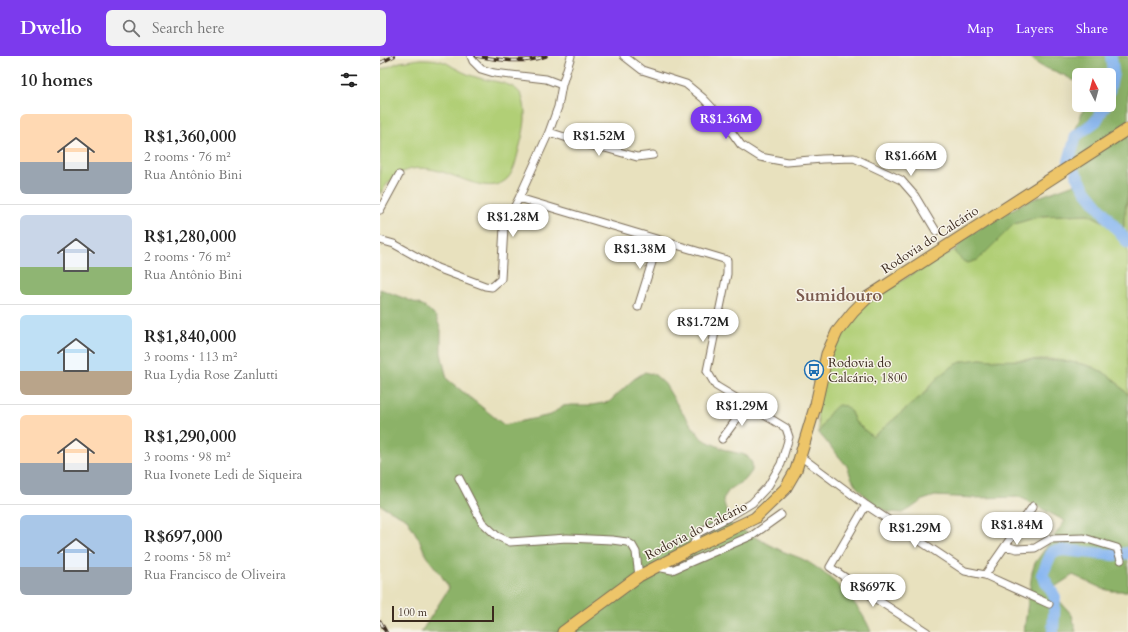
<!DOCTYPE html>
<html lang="en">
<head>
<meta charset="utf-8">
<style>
	:root { --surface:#fff; --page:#f2f2f2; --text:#222; --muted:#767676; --line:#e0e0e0; --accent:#7c3aed }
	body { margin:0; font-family:Cardo,serif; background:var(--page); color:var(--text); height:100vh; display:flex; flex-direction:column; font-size:15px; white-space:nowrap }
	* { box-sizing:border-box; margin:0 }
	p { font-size:13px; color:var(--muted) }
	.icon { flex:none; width:22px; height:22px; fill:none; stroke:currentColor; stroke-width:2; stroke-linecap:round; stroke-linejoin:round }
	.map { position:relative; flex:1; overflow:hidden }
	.side { display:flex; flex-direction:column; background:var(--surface); width:380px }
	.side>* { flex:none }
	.needle { width:26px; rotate:354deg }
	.fabs { position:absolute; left:692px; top:12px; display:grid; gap:8px }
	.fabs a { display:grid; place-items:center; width:44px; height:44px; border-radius:6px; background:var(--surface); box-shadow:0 4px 16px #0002; font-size:20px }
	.scale { position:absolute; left:12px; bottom:10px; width:102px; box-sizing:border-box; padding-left:4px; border:2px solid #3b2a1e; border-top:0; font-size:11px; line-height:14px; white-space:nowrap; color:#3b2a1e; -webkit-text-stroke:3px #f7f3e8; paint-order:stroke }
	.price { position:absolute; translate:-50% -34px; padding:0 9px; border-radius:14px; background:#fff; color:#222; font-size:13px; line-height:26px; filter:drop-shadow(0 1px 2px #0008) }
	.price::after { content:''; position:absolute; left:50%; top:24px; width:12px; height:9px; margin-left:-6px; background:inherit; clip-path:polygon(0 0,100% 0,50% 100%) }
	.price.active { background:var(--accent); color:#fff }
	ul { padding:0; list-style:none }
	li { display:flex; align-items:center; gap:12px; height:100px; padding:0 20px }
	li+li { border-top:1px solid var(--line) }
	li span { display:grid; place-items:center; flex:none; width:112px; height:80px; border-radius:6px; color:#555 }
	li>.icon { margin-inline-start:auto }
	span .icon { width:48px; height:48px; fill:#fffc; stroke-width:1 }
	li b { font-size:17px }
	h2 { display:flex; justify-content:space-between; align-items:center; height:48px; padding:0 20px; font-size:17px }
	header { display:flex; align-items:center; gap:24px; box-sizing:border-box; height:56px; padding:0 20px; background:var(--accent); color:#fff }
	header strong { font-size:19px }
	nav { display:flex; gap:22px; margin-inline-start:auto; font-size:14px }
	.search { width:280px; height:36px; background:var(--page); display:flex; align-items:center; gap:10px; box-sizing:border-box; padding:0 14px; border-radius:6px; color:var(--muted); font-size:15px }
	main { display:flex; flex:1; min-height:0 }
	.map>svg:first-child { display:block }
	.green { fill:#b1cf76; stroke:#767c4a }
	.forest { fill:#8cb267; stroke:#646e42 }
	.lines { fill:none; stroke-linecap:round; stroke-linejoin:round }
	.river { stroke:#85b5f1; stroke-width:12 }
	.street-casing { stroke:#786a56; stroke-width:9 }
	.primary-casing { stroke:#786a56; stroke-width:13 }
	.street { stroke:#fff; stroke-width:7 }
	.primary { stroke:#edc569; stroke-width:11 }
	.rail-casing { stroke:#3b2a1e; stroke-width:3.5 }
	.rail { stroke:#f7f3e8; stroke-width:2; stroke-dasharray:6; stroke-linecap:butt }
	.labels { text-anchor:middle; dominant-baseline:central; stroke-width:3; stroke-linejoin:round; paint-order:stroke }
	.street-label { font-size:13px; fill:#3b2a1e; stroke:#f7f3e8 }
	.poi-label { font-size:13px; fill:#3b2a1e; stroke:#f7f3e8; text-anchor:start }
	.district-label { font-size:17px; font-weight:bold; fill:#7a5a4e; stroke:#f7f3e8 }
</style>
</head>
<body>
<header>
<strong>Dwello</strong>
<div class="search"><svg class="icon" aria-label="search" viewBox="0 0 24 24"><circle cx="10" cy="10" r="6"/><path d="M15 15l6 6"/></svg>Search here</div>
<nav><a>Map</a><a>Layers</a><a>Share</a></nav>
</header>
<main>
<section class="side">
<h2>10 homes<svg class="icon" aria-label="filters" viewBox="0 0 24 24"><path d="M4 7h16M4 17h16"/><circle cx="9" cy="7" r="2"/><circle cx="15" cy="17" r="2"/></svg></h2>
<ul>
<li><span style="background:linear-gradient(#ffd9b3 60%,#9aa5b1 0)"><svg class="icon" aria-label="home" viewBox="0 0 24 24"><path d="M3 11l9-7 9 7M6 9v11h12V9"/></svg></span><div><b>R$1,360,000</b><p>2 rooms · 76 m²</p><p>Rua Antônio Bini</p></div></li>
<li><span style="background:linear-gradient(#c9d6e8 65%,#8fb573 0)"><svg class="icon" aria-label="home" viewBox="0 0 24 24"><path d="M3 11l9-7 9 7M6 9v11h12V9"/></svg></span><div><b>R$1,280,000</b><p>2 rooms · 76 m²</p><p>Rua Antônio Bini</p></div></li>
<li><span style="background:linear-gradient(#bfe0f5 70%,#b9a48a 0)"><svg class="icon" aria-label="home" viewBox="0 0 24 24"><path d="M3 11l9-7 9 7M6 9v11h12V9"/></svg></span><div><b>R$1,840,000</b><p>3 rooms · 113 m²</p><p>Rua Lydia Rose Zanlutti</p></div></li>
<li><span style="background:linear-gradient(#ffd9b3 60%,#9aa5b1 0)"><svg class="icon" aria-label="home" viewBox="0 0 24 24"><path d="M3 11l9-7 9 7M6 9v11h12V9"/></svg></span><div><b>R$1,290,000</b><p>3 rooms · 98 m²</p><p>Rua Ivonete Ledi de Siqueira</p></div></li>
<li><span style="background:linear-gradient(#a9c7e8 65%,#9aa5b1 0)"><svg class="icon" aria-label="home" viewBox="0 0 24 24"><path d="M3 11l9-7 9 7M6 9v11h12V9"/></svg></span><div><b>R$697,000</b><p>2 rooms · 58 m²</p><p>Rua Francisco de Oliveira</p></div></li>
</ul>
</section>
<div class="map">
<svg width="748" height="576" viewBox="0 0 748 576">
	<rect width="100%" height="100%" fill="#f7f3e8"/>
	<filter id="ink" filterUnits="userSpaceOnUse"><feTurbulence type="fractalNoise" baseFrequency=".025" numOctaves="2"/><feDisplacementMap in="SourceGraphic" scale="8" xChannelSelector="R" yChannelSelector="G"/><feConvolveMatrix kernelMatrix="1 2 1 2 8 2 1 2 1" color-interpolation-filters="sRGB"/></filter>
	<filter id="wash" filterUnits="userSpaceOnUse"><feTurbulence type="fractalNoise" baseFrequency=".012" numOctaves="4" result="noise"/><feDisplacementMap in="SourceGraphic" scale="16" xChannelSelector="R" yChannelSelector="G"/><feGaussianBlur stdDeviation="0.9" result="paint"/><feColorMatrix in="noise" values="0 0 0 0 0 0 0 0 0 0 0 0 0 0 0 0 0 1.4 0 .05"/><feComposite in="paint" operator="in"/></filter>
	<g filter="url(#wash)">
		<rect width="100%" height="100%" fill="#e8e1be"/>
		<!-- green -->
		<path class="green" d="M 40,3 C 48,3 56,3 64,6 C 68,7 72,11 77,13 C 84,17 92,20 99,22 C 114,26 138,26 143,43 C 148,63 143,78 138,97 C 136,105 134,115 128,122 C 97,153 40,74 0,138 L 0,14 L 20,6 Z
			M 748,135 L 748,339 L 735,324 L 713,311 L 703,308 L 669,303 L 617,305 L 600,303 L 551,328 L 546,336 L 493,381 L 475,366 L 470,354 L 466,350 L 458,350 L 439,377 L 437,355 L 443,312 L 465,270 L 482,250 L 556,203 L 575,194 L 577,199 L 598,204 L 634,168 L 661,160 L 708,158 L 741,174 L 744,171 L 744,163 Z"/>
		<!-- forest -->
		<path class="forest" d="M 650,0 L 748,0 L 748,135 L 744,163 L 744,171 L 741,174 L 708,158 L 661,160 L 634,168 L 598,204 L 588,207 L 583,205 L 577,199 L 575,194 L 584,182 L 645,146 L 700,126 L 693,80 L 705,49 L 729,49 L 729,19 L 699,19 L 699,28 C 693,24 686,20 679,17 C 666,11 660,13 650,0 Z
			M 0,233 L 39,248 L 49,254 L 56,261 L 61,274 L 61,297 L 67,323 L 124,369 L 171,359 L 182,350 L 192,349 L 212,349 L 229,346 L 254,323 L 265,316 L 275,319 L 285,328 L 301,355 L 322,383 L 348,395 L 362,398 L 367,400 L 372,407 L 372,415 L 366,423 L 349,434 L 343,443 L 350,468 C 368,477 385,487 402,495 C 411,499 420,501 428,506 C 453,521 481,549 491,576 L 41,576 L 69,532 L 61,519 L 46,500 L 40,485 L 27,463 L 0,449 Z
			M 600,303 C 640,308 691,296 726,318 C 735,323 741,332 748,339 L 748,535 L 732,535 L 723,533 L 693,519 L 670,534 L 692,559 L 696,576 L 644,576 L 652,516 L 655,507 L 685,465 L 640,441 L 595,442 L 555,440 L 543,444 L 530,453 L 523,457 L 509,456 L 497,450 L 488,443 L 476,430 L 471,421 L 467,410 L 439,377 C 445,364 447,358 458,349 L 466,350 L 470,354 L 475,366 L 493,381 L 546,336 C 554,323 569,310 584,305 C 589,304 595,304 600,303 Z"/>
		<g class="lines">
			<!-- river -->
			<path class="river" d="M 729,36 L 733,17 L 731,0
				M 689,105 L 696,80 L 716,65 L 725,49
				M 696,118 L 706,135 L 748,187
				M 673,576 L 675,541 L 662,519 L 672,496 L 683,494 L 734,499 L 748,497"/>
		</g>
	</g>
	<g filter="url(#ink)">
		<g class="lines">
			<!-- street casing -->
			<g class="street-casing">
				<path id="street" d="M 91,0 L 93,5 L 101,13 L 114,17 L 166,23 L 182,29
					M 244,0 L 262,14 L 306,28 L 323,42 L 340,60 L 361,89 L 380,101 L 407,106 L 442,103 L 474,102 L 521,124 L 535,140 L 556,175
					M 169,76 L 209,89 L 225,92 L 257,101 L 273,99
					M 139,142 L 347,204 L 347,218 L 327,315 L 336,330 L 406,372 L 409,381 L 401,408 L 388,430 L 372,447 L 347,462 L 318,477 L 312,492
					M 0,154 L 19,119
					M 0,184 L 14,188 L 57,212 L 105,230 L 112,231 L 121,223 L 124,171 L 139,142 L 169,76 L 178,51 L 182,29 L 191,0
					M 258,251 L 279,184
					M 342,383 L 367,349
					M 420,400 L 486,449 L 585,515 L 605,519 L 669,548
					M 79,422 L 102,466 L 117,480 L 130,486 L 187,482 L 232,484 L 247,486 L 252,489 L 256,496 L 259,520
					M 486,449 L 450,511 L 496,543 L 547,576
					M 625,490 L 637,493 L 655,492 L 670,483 L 704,482 L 737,492 L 741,504
					M 277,511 L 292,514 L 373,479 L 401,459
					M 605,519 L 653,450"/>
			</g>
			<!-- primary casing -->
			<g class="primary-casing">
				<path id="primary" d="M 183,576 L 259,520 L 312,492 L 375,462 L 405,433 L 416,414 L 436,348 L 447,298 L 457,276 L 473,256 L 488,241 L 748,73"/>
			</g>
			<!-- street -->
			<use href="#street" class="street"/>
			<!-- primary -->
			<use href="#primary" class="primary"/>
			<!-- rail casing -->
			<g class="rail-casing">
				<path id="rail" d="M 96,0 C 119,4 143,8 166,0
					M 0,7 L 14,0
					M 0,565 L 6,576"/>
			</g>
			<!-- rail -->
			<use href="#rail" class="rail"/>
		</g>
	</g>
	<!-- icons -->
	<defs>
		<g id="bus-ring" transform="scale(1)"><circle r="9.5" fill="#f7f3e8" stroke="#1f6fb2" stroke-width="1.5"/><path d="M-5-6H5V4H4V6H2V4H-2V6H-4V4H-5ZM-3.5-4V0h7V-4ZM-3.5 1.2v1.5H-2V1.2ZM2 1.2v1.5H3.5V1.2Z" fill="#1f6fb2"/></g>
	</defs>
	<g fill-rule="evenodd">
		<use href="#bus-ring" x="434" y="314"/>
	</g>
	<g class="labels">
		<!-- street labels -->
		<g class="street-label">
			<text transform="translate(550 184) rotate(-33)">Rodovia do Calcário</text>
			<text transform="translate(316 475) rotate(-27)">Rodovia do Calcário</text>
		</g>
		<!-- poi labels -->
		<g class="poi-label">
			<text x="448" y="307">Rodovia do<tspan x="448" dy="15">Calcário, 1800</tspan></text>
		</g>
		<!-- district labels -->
		<g class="district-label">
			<text x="459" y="239">Sumidouro</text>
		</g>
	</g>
</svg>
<div class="fabs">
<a><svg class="needle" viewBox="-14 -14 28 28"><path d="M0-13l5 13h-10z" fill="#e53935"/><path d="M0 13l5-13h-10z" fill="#767676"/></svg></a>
</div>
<div class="scale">100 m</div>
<b class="price active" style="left:346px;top:84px">R$1.36M</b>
<b class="price" style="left:219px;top:101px">R$1.52M</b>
<b class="price" style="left:531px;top:121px">R$1.66M</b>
<b class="price" style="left:133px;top:182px">R$1.28M</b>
<b class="price" style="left:260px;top:214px">R$1.38M</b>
<b class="price" style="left:323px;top:287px">R$1.72M</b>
<b class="price" style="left:362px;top:371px">R$1.29M</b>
<b class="price" style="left:637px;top:490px">R$1.84M</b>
<b class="price" style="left:535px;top:493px">R$1.29M</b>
<b class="price" style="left:493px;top:552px">R$697K</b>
</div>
</main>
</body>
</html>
